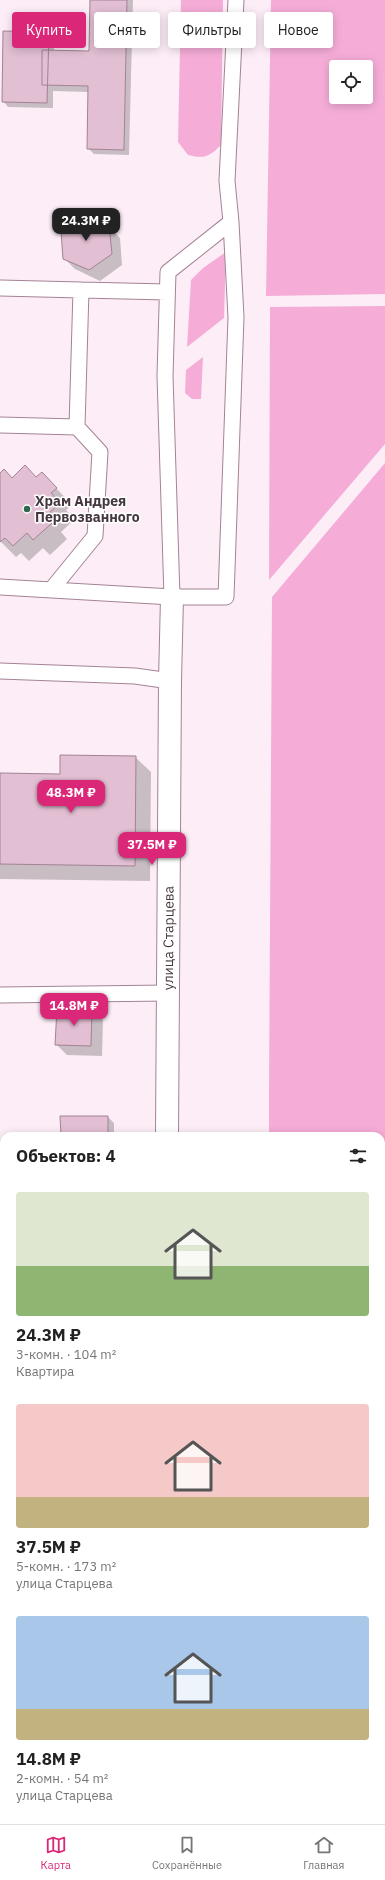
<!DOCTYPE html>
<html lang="ru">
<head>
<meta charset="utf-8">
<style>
	:root { --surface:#fff; --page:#f2f2f2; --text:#222; --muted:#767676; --line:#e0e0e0; --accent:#db2777 }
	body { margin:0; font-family:"IBM Plex Sans",sans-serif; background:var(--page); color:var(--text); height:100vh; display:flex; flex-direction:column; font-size:15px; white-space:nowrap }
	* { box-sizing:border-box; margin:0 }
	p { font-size:13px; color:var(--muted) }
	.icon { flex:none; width:22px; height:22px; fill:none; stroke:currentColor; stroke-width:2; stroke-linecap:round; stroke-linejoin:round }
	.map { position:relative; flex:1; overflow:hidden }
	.side { position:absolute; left:0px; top:1132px; width:385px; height:692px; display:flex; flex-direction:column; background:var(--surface); border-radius:12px 12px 0 0; box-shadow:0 2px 10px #0003 }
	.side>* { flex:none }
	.top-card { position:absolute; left:12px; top:12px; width:361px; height:36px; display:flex; gap:8px }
	.buttons { position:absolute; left:329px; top:60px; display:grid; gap:8px }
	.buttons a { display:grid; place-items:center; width:44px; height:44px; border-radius:4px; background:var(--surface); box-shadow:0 2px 10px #0003; font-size:20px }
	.price { position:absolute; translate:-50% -34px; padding:0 9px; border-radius:8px; background:var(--accent); color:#fff; font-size:13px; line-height:26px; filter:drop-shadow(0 1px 2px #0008) }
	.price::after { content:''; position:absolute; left:50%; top:24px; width:12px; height:9px; margin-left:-6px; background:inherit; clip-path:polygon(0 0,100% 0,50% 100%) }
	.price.selected { background:#222; color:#fff }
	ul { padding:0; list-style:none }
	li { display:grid; align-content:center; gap:8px; height:212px; padding:0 16px }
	li span { display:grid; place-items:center; height:124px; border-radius:4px; color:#555 }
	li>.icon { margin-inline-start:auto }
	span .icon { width:72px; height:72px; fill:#fffc; stroke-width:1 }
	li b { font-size:17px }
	h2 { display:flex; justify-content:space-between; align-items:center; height:48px; padding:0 16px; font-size:17px }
	.chip { padding:0 14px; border-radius:4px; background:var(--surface); box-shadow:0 2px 10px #0003; font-size:14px; line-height:36px }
	.chip.selected { background:var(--accent); color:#fff }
	.dock { display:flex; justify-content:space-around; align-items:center; height:56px; border-top:1px solid var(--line); background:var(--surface); font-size:11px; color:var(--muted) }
	.dock a { display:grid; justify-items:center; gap:2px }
	.dock .selected { color:var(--accent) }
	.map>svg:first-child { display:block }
	.green { fill:#f5add8; fill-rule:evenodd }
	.shadow { fill:#0003 }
	.building { fill:#e2bfd3; stroke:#a38295 }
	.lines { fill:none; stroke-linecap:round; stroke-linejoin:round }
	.service-casing { stroke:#a48396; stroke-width:17 }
	.minor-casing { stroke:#a48396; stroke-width:24 }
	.secondary-casing { stroke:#a48396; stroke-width:24 }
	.service { stroke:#fff; stroke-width:15 }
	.minor { stroke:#fff; stroke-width:22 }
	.secondary { stroke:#fadaee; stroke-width:22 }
	.poi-dot { fill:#2f674e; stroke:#fff; stroke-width:1.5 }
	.labels { text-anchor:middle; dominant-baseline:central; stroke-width:3; stroke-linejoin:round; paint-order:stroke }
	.poi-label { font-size:14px; font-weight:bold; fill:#45373f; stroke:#fff; text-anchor:start }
	.street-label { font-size:14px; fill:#45373f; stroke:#fff }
</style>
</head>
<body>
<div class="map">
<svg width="385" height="1824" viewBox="0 0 385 1824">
	<rect width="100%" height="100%" fill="#fcedf6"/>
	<!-- green -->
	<path class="green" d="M 181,0 L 223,0 L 221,145 C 209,157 204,159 188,155 L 178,142 Z
		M 271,0 L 385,0 L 385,294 L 266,296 ZM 336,67 L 366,67 L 366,97 L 336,97 Z
		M 226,252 L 224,318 L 187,347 L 191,280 L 203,268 Z
		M 385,306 L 385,444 L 269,580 L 270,307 Z
		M 203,357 L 201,399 L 192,399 L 185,393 L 186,370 Z
		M 385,463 L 385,1715 L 381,1715 L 381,1136 L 269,1136 L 269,1092 L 272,597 Z
		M 381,1733 L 385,1733 L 385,1775 L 381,1775 Z"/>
	<!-- shadow -->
	<path class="shadow" d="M 91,0 L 133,0 L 129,155 L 94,154 L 88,148 L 89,92 L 53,91 L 53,108 L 8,107 L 3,101 L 49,33 L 54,39 L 54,51 L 90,52 Z
		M 109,227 L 120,238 L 122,265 L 100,281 L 75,269 L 64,258 Z
		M 4,470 L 13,479 L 36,478 L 42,473 L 72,505 L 66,510 L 75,519 L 61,532 L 67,539 L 50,555 L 43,548 L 29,561 L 21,553 L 16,557 L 0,541 L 0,474 Z
		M 135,757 L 151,772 L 150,881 L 0,879 L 0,774 L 61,775 Z
		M 92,1010 L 103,1020 L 102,1056 L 67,1055 L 56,1044 Z
		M 108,1117 L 114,1123 L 114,1136 L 62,1136 Z"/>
	<!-- building -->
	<path class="building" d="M 90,0 L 127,0 L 124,150 L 87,149 L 88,86 L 42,85 L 42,50 L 89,51 Z
		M 3,31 L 49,32 L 47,103 L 2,102 Z
		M 84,214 L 109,226 L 112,254 L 89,270 L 63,259 L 61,231 Z
		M 25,465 L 36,477 L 42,472 L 57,488 L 51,493 L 60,503 L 46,516 L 52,523 L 33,540 L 27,533 L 13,546 L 5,538 L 0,542 L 0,473 L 4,469 L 12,478 Z
		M 60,755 L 136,756 L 135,866 L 0,864 L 0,773 L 60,774 Z
		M 57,1008 L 92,1009 L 91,1046 L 55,1045 Z
		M 60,1116 L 108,1116 L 108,1136 L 61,1136 Z"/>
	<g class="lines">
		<!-- service casing -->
		<g class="service-casing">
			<path id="service" d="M 231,222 L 168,272 L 165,376 L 172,597 L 226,597 L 236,317 L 231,222 L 227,181 L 236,0
				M 0,288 L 81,290
				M 0,425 L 77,427 L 100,452 L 95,536 L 51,590
				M 77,427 L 81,290 L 167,292
				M 0,587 L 172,597
				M 0,671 L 135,676 L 170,681
				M 0,995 L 168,993"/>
		</g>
		<!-- minor casing -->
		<g class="minor-casing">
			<g id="minor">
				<path id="s1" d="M 167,1136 L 170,681 L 172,597"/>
			</g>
		</g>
		<!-- secondary casing -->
		<g class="secondary-casing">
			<path id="secondary" d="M 381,1799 L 385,1799
				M 67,1824 L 89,1820"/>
		</g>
		<!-- service -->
		<use href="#service" class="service"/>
		<!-- minor -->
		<use href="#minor" class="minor"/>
		<!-- secondary -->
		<use href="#secondary" class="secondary"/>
	</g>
	<!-- markers -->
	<circle class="poi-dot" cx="27" cy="509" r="4"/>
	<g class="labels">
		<!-- poi labels -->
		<g class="poi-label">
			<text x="35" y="501">Храм Андрея<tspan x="35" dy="16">Первозванного</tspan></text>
		</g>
		<!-- street labels -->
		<g class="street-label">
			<text stroke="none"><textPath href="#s1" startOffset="198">улица Старцева</textPath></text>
		</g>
	</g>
</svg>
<div class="buttons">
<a><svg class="icon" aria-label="locate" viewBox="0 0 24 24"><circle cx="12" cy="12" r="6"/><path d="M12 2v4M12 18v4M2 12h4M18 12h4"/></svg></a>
</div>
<b class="price selected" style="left:86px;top:242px">24.3M ₽</b>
<b class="price" style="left:71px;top:814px">48.3M ₽</b>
<b class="price" style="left:152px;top:866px">37.5M ₽</b>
<b class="price" style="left:74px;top:1027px">14.8M ₽</b>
<div class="top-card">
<a class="chip selected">Купить</a>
<a class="chip">Снять</a>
<a class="chip">Фильтры</a>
<a class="chip">Новое</a>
</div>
<section class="side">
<h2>Объектов: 4<svg class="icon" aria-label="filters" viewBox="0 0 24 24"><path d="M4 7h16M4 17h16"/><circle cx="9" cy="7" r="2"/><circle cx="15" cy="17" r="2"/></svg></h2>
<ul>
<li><span style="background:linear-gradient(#dfe7d0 60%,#8fb573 0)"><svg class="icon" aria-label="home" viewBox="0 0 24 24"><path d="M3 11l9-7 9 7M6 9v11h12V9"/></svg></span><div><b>24.3M ₽</b><p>3-комн. · 104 m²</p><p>Квартира</p></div></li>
<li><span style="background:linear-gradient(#f6c9c9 75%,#c2b280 0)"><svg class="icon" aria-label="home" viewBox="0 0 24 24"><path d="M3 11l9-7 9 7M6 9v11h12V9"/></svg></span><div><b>37.5M ₽</b><p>5-комн. · 173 m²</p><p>улица Старцева</p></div></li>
<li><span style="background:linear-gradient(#a9c7e8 75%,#c2b280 0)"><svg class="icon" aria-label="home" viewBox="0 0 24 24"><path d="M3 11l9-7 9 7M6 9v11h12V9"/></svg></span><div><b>14.8M ₽</b><p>2-комн. · 54 m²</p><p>улица Старцева</p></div></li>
</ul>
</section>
</div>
<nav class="dock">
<a class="selected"><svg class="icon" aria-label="map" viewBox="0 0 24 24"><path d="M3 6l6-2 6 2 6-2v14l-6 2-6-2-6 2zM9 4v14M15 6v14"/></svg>Карта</a>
<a><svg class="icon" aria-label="saved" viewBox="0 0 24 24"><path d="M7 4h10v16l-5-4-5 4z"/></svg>Сохранённые</a>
<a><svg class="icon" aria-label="home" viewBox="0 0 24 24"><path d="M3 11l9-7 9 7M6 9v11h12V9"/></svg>Главная</a>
</nav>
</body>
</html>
